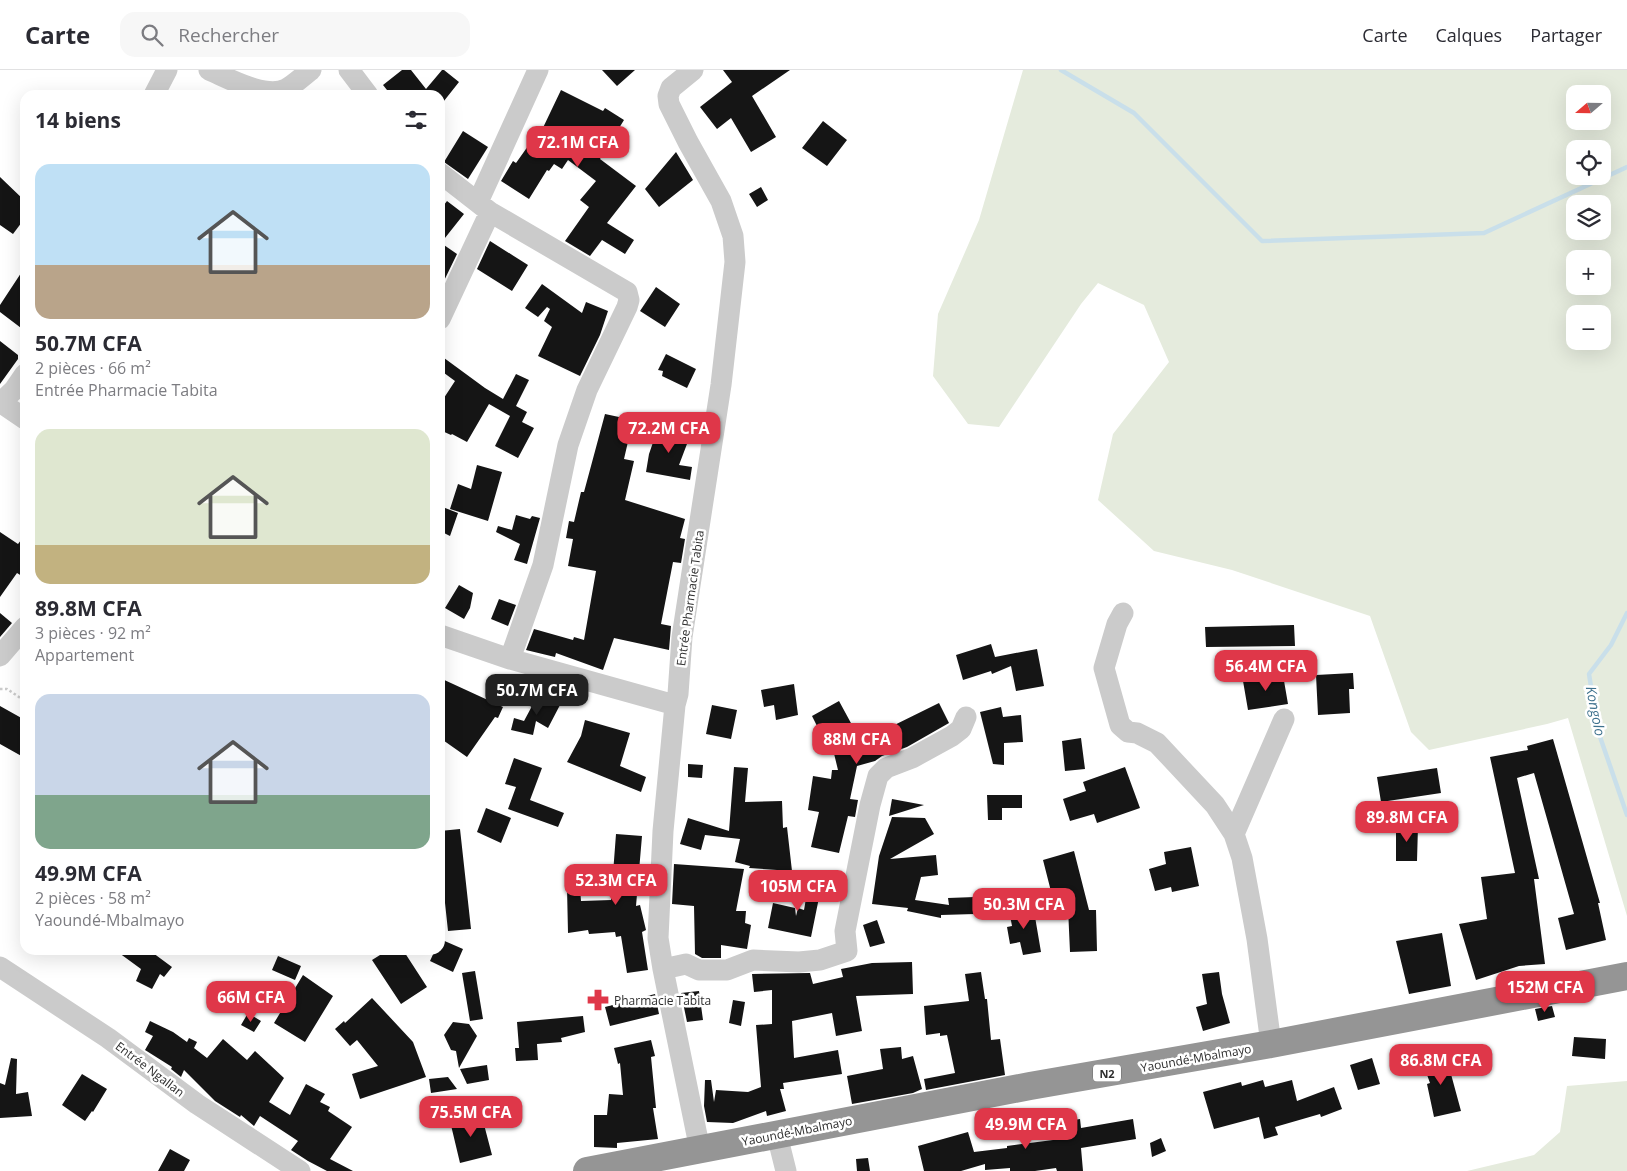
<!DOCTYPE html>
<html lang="fr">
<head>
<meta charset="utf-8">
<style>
	:root { --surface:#fff; --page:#f7f7f7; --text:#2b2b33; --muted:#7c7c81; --line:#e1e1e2; --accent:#df3749 }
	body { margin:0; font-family:"Open Sans",sans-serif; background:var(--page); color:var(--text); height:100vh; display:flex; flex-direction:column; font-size:19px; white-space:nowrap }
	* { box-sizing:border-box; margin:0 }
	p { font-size:16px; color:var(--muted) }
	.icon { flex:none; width:28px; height:28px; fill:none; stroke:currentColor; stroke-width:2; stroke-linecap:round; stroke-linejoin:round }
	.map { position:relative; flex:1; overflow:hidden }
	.drawer { position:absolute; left:20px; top:20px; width:425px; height:865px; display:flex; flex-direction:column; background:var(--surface); border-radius:15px; box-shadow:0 5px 20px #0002 }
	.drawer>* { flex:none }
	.needle { width:32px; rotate:250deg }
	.buttons { position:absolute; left:1566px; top:15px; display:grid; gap:10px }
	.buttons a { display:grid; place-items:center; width:45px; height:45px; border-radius:10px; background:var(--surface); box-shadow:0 5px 20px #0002; font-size:25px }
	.price { position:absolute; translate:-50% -42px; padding:0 11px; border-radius:10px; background:var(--accent); color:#fff; font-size:16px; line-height:32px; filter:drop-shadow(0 1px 2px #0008) }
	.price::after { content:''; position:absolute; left:50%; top:30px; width:15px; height:11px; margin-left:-8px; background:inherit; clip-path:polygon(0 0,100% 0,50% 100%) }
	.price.selected { background:#222; color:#fff }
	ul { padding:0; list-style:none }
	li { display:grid; align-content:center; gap:10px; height:265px; padding:0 15px }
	li span { display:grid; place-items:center; height:155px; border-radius:15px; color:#555 }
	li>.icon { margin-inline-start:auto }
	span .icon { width:90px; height:90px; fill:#fffc; stroke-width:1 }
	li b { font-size:21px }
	h2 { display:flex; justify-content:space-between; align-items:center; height:60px; padding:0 15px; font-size:21px }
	header { display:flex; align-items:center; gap:30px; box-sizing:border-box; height:70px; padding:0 25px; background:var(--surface); border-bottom:1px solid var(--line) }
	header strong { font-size:24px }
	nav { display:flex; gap:28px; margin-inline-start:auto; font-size:18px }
	.search { width:350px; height:45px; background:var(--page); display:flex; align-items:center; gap:12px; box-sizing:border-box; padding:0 18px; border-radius:15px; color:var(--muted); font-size:19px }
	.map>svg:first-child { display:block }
	.green { fill:#e5ebdd; fill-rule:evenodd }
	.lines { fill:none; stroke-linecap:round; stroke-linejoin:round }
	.stream { stroke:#c9dfea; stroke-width:4.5 }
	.building { fill:#151515 }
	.path { stroke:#cbcbcb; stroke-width:2.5; stroke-dasharray:2.5 2.5; stroke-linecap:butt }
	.minor { stroke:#cbcbcb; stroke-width:21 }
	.highway { stroke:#959595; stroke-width:28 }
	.labels { text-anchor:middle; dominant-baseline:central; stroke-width:5; stroke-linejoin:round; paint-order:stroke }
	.shield { fill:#fff; stroke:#6d6d6d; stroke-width:1 }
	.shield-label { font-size:11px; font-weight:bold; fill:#2e2e2e }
	.street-label { font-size:12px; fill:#2e2e2e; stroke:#fff }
	.poi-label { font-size:12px; fill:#2e2e2e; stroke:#fff; text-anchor:start }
	.water-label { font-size:14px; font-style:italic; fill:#3f728e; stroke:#fff }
</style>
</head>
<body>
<header>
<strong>Carte</strong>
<div class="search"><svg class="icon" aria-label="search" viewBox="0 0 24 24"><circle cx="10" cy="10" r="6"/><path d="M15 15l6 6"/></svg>Rechercher</div>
<nav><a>Carte</a><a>Calques</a><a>Partager</a></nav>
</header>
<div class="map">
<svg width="1627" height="1101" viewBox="0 0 1627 1101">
	<rect width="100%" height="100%" fill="#fff"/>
	<!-- green -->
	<path class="green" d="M 1023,0 L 1627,0 L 1627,846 L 1568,648 L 1547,654 L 1429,680 L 1411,662 L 1370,546 L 1232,500 L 1154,481 L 1098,430 L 1113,364 L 1169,292 L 1144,235 L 1098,213 L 1081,234 L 999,357 L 968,354 L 933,306 L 938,244 L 979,150 ZM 1575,24 L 1602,24 L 1602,51 L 1575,51 ZM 1575,79 L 1602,79 L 1602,106 L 1575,106 ZM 1575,134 L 1602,134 L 1602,161 L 1575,161 ZM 1575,189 L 1602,189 L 1602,216 L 1575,216 ZM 1575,244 L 1602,244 L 1602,271 L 1575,271 Z
		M 1627,1011 L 1627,1101 L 1467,1101 L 1534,1085 L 1560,1062 L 1567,1016 Z"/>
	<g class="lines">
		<!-- stream -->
		<path class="stream" d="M 1061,0 L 1134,43 L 1262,171 L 1484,163 L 1627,97
			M 1627,543 L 1611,575 L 1589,604 L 1598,661 L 1627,745"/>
	</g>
	<!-- building -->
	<path class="building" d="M 402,0 L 411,0 L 426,19 L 442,0 L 444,0 L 459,12 L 440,36 L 440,25 L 391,25 L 383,15 Z
		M 602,0 L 635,0 L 617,16 Z
		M 723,0 L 790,0 L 752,26 L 776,67 L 751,82 L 731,48 L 717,59 L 700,37 L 732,12 Z
		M 561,20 L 603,41 L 605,38 L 624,50 L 600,89 L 636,116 L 607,153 L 634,170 L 625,184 L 602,170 L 590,186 L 565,171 L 589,137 L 580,130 L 596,111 L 568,90 L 562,99 L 554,94 L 549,101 L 547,100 L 529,129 L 501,111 L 513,91 L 516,93 L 538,62 L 540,64 Z
		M 823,51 L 847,70 L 827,96 L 802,78 Z
		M 463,61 L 488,77 L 468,109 L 444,92 Z
		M 676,82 L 693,110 L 659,137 L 645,119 Z
		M 0,107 L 25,131 L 25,148 L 13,164 L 0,155 Z
		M 761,117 L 768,130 L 757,137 L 749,124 Z
		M 447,131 L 464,144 L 441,173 L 457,184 L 440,219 L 440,140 Z
		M 490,171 L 528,195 L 512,221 L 477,199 Z
		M 25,197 L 25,261 L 0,242 L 0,235 Z
		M 542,214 L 582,243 L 586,232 L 608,241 L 600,265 L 580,306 L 538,286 L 552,257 L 544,251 L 550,239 L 547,237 L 538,247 L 525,238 Z
		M 656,217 L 680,234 L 665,257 L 640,241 Z
		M 0,271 L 18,285 L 18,289 L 0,314 Z
		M 666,284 L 696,299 L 687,318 L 662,306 L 663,301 L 658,300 Z
		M 440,285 L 485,318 L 503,329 L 516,304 L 529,310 L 516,336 L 527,342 L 522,352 L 534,358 L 518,388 L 495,376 L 510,346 L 489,334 L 467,372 L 452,364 L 451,365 L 440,360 L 440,334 L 455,311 L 440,300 Z
		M 605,344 L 633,350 L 624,389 L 634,391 L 625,430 L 685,449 L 680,468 L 685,469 L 681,493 L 673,492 L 661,554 L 671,556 L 669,580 L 614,568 L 603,600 L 556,583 L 555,587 L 526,580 L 534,559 L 573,570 L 574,567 L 584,570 L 596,501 L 568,496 L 573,469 L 566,468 L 569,451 L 574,452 L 581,422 L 584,422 Z
		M 659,355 L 690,366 L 679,395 L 692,397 L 690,410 L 646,402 L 649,384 Z
		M 477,395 L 502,402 L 488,451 L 450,439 L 458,414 L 471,419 Z
		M 440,436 L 458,443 L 450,466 L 440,461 Z
		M 516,445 L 530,449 L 532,446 L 540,448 L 527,494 L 514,490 L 520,474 L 496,462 L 498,456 L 512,460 Z
		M 0,462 L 18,474 L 25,465 L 25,508 L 17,503 L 0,527 Z
		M 459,515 L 473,523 L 470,538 L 464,549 L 445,538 Z
		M 499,529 L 516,535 L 508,556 L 491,549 Z
		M 0,543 L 12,553 L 0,567 Z
		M 1294,555 L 1295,576 L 1206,577 L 1205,557 Z
		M 991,574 L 995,587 L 1037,579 L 1044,616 L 1016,621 L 1011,596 L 992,604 L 991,601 L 963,610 L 956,585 Z
		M 1353,603 L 1354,619 L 1349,619 L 1350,643 L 1318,645 L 1316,605 Z
		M 1283,605 L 1288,634 L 1248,640 L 1243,611 Z
		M 440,608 L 503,637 L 498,648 L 495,647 L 467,687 L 440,668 Z
		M 794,614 L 798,645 L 776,650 L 774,635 L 764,637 L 761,620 Z
		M 539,623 L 560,635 L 548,658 L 536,651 L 533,665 L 511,660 L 514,648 L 524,651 Z
		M 839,631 L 858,666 L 861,665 L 862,671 L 939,633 L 949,653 L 907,677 L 882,686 L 875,691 L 857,696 L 850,729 L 858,730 L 855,747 L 848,746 L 839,783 L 811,777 L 819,742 L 808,740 L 813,706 L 831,709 L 832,700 L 838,700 L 829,663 L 822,666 L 812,646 Z
		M 712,635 L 737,640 L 731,669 L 706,664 Z
		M 0,636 L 25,650 L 25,688 L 0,674 Z
		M 1001,637 L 1003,647 L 1021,645 L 1023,672 L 1004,673 L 1004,695 L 993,694 L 980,642 Z
		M 585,650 L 630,663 L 620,696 L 646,707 L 641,722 L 567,692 L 581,666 Z
		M 1081,668 L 1085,699 L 1065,701 L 1062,671 Z
		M 1553,669 L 1600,833 L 1598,833 L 1606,870 L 1566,880 L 1558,848 L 1574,844 L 1534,703 L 1517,708 L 1539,809 L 1534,809 L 1545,894 L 1519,896 L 1476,910 L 1459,854 L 1487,849 L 1481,807 L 1515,803 L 1490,687 L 1528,680 L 1527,676 Z
		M 514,688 L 542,698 L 530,730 L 564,743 L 558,757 L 508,739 L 516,717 L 505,714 Z
		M 688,694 L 703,695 L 702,708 L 688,707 Z
		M 734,697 L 748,698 L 745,732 L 782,731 L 783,758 L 787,757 L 792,801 L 749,798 L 750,796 L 735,792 L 740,769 L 705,765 L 701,780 L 680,774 L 688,748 L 729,761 Z
		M 1125,697 L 1140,738 L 1097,753 L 1094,744 L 1070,751 L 1063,729 L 1086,721 L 1083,712 Z
		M 1437,698 L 1441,723 L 1381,732 L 1377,707 Z
		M 987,725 L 1022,725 L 1022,738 L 1002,738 L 1002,750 L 988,750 Z
		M 892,729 L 924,735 L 889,746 Z
		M 486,738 L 511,748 L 501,773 L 477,762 Z
		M 892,747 L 925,748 L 934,764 L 890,789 L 936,785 L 938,805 L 921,807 L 915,830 L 949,835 L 948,828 L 975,827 L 975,844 L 941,845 L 941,848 L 907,841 L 908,838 L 872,834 L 879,786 Z
		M 1396,756 L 1418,756 L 1417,791 L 1396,791 Z
		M 460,759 L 471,859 L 448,861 L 440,786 L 440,761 Z
		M 616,764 L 642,766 L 636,836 L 640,835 L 646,860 L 642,862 L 648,900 L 627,903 L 621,866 L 616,867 L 615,862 L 589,864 L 588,860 L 568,863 L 567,818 L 580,818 L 581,831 L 611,830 Z
		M 1191,777 L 1199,816 L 1172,822 L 1171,817 L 1155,821 L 1149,799 L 1166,794 L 1164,782 Z
		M 1074,781 L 1089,840 L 1096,840 L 1097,881 L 1070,882 L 1068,838 L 1056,841 L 1043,790 Z
		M 674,794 L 744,799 L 736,841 L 746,841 L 745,853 L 751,855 L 747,879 L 721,875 L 721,888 L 702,888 L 695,884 L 694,836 L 672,834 Z
		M 810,805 L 823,808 L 811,867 L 768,858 L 773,833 L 795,838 L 796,846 L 798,838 L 804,840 Z
		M 1033,835 L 1041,882 L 1023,885 L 1020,872 L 1010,874 L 1007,857 L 1012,856 L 1009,840 Z
		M 877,850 L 885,873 L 870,877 L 863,855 Z
		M 1442,863 L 1451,916 L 1409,924 L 1396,871 Z
		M 440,869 L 463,879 L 453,902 L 430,891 L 435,880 L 440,880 Z
		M 115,880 L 149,880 L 172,897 L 164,907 L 160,904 L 152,919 L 136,911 L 141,899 Z
		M 388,880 L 403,880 L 427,917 L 401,934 L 372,890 Z
		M 278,886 L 301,896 L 295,910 L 272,900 Z
		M 912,892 L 913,924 L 856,926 L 862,961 L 836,966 L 832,943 L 792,951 L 794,988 L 838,980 L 842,1004 L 783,1013 L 784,1019 L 780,1019 L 786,1041 L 767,1046 L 766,1041 L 733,1053 L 707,1052 L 704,1036 L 705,1010 L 711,1010 L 714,1032 L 716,1020 L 748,1022 L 761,1017 L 756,955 L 772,954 L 772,920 L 754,922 L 752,904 L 810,903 L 813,914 L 843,907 L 841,899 L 872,893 Z
		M 475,901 L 483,949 L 470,951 L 462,903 Z
		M 981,902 L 985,929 L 987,929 L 991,970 L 1000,969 L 1005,1005 L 926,1020 L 924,1009 L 955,1003 L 947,965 L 940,966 L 940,963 L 926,965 L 924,936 L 969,931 L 965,904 Z
		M 1219,902 L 1222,924 L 1230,953 L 1203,961 L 1196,937 L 1207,934 L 1202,904 Z
		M 303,905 L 333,926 L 305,972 L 274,953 Z
		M 699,921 L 703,950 L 687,952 L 681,923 Z
		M 655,924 L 659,944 L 610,956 L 605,937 Z
		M 372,928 L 413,972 L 426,1007 L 360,1029 L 352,1004 L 378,996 L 357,970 L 350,976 L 335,959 L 344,951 L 345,953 Z
		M 733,930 L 745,932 L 741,956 L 729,953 Z
		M 1552,936 L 1555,947 L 1538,951 L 1535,939 Z
		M 248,943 L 261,951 L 254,962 L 241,955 Z
		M 583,946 L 585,962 L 561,968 L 562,972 L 537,974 L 538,990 L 516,991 L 515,978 L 519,978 L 517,952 Z
		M 150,951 L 173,962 L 187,972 L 189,968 L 197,972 L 194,978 L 207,988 L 223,969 L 247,990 L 255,981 L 284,1008 L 269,1032 L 290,1045 L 306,1014 L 325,1024 L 320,1032 L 330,1037 L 328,1041 L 352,1057 L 330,1089 L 353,1101 L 327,1101 L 308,1091 L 291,1080 L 298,1071 L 260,1046 L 254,1056 L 241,1045 L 240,1047 L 215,1031 L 184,1000 L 181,1007 L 171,999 L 172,997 L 145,980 L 153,966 L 145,962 Z
		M 453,952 L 469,954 L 477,966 L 459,998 L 456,981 L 451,980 L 444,965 Z
		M 1574,967 L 1606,969 L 1605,989 L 1572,986 Z
		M 651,970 L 655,986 L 651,987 L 656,1038 L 653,1038 L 658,1069 L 617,1073 L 617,1078 L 594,1077 L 594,1045 L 607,1045 L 609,1024 L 623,1025 L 620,993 L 618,994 L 614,978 Z
		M 901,977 L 902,989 L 913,986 L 922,1019 L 913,1023 L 852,1034 L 847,1006 L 883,999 L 880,979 Z
		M 1445,982 L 1461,1041 L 1434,1047 L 1427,1014 L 1430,1013 L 1422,991 Z
		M 11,988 L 17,989 L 16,1024 L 28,1022 L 32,1046 L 0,1048 L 0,1013 L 5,1015 Z
		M 1372,988 L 1380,1014 L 1358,1020 L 1350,995 Z
		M 487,995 L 489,1010 L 467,1014 L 460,999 Z
		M 82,1004 L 107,1019 L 93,1042 L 92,1041 L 85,1051 L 62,1035 Z
		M 448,1007 L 457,1019 L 431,1023 L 429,1009 Z
		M 1263,1010 L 1265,1017 L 1292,1010 L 1297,1031 L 1334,1017 L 1342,1039 L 1321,1047 L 1320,1044 L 1275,1057 L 1278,1065 L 1264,1069 L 1259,1047 L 1214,1059 L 1203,1022 L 1241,1012 L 1242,1016 Z
		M 481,1043 L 492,1085 L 460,1093 L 450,1051 Z
		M 1080,1049 L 1081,1058 L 1133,1049 L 1136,1069 L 1081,1078 L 1083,1101 L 1057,1101 L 1056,1098 L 1035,1101 L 1010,1101 L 1010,1098 L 985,1100 L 985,1094 L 961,1101 L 924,1101 L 918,1076 L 968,1062 L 974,1082 L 1007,1078 L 1007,1076 L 1053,1070 L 1050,1054 Z
		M 1161,1068 L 1166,1081 L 1152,1087 L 1150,1073 Z
		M 170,1079 L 190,1090 L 184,1101 L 158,1101 Z
		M 868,1088 L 870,1101 L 857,1101 L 856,1089 Z"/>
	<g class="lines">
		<!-- path -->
		<path class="path" d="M 0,619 L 7,619 L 25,631"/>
		<!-- minor -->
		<path class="minor" d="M 209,0 C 228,8 265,29 286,19 C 295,14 303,6 311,0
			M 349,0 L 368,25
			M 693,0 L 671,18 L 668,26 L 669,34 L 688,72 L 721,131 L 733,166 L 735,192 L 721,315 L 682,567 L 678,624 L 675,635 L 663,761 L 658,868 L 663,899 L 700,1080
			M 154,25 L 167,0
			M 440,103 L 490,142 L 627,222 L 629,230 L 627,237 L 587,320 L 568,375 L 543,495 L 510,589
			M 478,132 L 538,0
			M 440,249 L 490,142
			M 0,332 L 25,349
			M 0,333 L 14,320 L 25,304
			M 1123,543 L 1117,554 L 1104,598 L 1120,655 L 1128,662 L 1137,663 L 1157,673 L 1215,735 L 1234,764 L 1242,788 L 1257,869 L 1271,974
			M 440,565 L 510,589 L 675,635
			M 0,586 L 25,557
			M 1234,764 L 1284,649
			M 0,897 L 108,968 L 197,1034 L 300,1101
			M 663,899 L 686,894 L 699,900 L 727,900 L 753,890 L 799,892 L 820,890 L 847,881 L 845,861 L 870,735 L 878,706 L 886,698 L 912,688 L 952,666 L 961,659 L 966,647
			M 777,1065 L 786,1101"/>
		<!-- highway -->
		<path class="highway" d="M 587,1101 L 1030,1016 L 1271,974 L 1627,906"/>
	</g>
	<!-- icons -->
	<defs>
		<g id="pharmacy-bare" transform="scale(1.725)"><path d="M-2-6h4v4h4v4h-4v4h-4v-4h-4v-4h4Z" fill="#df3749" stroke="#fff" stroke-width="2.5" paint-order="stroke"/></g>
	</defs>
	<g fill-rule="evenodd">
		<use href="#pharmacy-bare" x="598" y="930"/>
	</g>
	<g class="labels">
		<!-- shield labels -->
		<rect class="shield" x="1093" y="994.5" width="28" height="17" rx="4"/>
		<g class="shield-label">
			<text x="1107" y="1003">N2</text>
		</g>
		<!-- street labels -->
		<g class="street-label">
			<text transform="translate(690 528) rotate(-82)">Entrée Pharmacie Tabita</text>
			<text transform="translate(1196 988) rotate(-10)">Yaoundé-Mbalmayo</text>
			<text transform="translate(150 999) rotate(37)">Entrée Ngallan</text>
			<text transform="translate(797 1061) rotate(-11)">Yaoundé-Mbalmayo</text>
		</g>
		<!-- poi labels -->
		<g class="poi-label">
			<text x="614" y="930">Pharmacie Tabita</text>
		</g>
		<!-- water labels -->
		<g class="water-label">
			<text transform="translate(1596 641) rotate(79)">Kongolo</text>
		</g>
	</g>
</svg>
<div class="buttons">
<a><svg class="needle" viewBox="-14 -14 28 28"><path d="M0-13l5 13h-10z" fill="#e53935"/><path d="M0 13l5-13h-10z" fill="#7c7c81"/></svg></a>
<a><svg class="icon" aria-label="locate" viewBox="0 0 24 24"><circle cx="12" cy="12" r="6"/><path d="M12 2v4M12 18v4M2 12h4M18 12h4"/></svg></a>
<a><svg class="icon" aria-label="layers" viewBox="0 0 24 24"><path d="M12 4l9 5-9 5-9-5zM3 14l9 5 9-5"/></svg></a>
<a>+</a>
<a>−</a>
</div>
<b class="price" style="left:578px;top:98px">72.1M CFA</b>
<b class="price" style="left:669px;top:384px">72.2M CFA</b>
<b class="price" style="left:1266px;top:622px">56.4M CFA</b>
<b class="price selected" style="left:537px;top:646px">50.7M CFA</b>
<b class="price" style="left:857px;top:695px">88M CFA</b>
<b class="price" style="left:1407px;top:773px">89.8M CFA</b>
<b class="price" style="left:616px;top:836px">52.3M CFA</b>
<b class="price" style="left:798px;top:842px">105M CFA</b>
<b class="price" style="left:1024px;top:860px">50.3M CFA</b>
<b class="price" style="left:1545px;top:943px">152M CFA</b>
<b class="price" style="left:251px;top:953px">66M CFA</b>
<b class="price" style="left:1441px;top:1016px">86.8M CFA</b>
<b class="price" style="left:471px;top:1068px">75.5M CFA</b>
<b class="price" style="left:1026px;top:1080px">49.9M CFA</b>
<section class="drawer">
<h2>14 biens<svg class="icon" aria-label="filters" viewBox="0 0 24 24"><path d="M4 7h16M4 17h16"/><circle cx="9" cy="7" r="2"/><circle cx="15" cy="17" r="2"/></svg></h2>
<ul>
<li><span style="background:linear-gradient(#bfe0f5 65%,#b9a48a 0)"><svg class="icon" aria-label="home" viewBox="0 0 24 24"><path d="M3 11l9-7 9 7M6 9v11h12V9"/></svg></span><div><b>50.7M CFA</b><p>2 pièces · 66 m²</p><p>Entrée Pharmacie Tabita</p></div></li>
<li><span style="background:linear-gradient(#dfe7d0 75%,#c2b280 0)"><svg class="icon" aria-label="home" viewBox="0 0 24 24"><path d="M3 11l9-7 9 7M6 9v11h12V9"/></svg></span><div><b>89.8M CFA</b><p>3 pièces · 92 m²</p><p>Appartement</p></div></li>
<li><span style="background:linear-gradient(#c9d6e8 65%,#7fa58c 0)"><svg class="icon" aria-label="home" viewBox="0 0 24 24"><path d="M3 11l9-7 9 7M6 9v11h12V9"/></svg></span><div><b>49.9M CFA</b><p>2 pièces · 58 m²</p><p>Yaoundé-Mbalmayo</p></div></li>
</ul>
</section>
</div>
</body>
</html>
